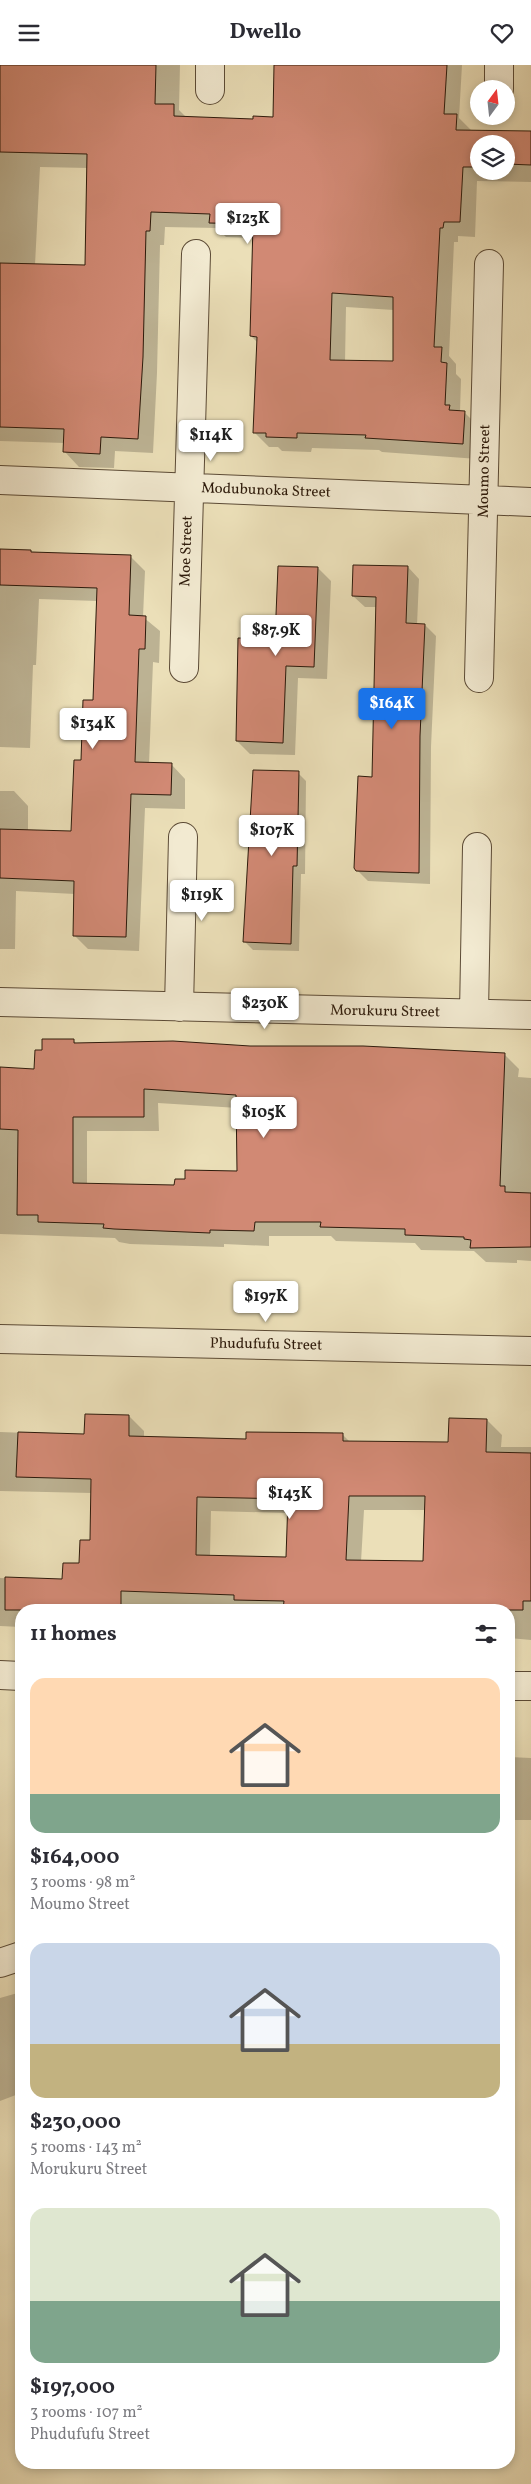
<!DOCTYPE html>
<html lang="en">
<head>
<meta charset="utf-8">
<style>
	:root { --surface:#fff; --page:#f2f2f3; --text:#2b2b33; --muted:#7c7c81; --accent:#1a73e8 }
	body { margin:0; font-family:Vollkorn,serif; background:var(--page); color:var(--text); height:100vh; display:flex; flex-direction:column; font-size:19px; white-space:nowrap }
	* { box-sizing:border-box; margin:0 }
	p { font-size:16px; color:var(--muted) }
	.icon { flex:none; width:28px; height:28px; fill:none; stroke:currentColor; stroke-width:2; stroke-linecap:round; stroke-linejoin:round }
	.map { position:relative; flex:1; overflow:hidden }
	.panel { position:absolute; left:15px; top:1539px; width:500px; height:865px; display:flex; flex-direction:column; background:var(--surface); border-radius:20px; box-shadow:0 2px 8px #0003 }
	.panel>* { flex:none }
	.needle { width:32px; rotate:15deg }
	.controls { position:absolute; left:470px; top:15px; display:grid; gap:10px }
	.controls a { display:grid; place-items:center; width:45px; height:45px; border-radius:50%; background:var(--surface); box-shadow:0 2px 8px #0003; font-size:25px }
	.price { position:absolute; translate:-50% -42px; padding:0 11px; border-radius:5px; background:#fff; color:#222; font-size:16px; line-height:32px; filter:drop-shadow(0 1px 2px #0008) }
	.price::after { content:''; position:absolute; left:50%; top:30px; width:15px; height:11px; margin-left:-8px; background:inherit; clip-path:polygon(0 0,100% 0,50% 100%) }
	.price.active { background:var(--accent); color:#fff }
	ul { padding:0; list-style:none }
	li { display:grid; align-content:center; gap:10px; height:265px; padding:0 15px }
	li span { display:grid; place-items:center; height:155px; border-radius:15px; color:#555 }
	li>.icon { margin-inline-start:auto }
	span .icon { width:90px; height:90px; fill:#fffc; stroke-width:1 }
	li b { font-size:21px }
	h2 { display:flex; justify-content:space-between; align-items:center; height:60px; padding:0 15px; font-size:21px }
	header { display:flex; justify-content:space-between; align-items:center; height:65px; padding:0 15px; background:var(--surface); font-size:22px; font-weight:700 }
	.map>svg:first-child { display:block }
	.shadow { fill:#0003; fill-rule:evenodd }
	.building { fill:#d18974; stroke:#2d1a0b; fill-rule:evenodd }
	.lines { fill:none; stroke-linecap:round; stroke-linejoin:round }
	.minor-casing { stroke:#5c4b36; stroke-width:30 }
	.minor { stroke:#f2ead1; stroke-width:28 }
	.labels { text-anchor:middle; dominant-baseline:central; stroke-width:5; stroke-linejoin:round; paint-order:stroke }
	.street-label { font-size:15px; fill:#2d1a0b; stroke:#f2ead1 }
</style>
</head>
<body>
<header><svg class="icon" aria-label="menu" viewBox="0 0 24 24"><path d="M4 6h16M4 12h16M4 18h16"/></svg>Dwello<svg class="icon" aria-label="heart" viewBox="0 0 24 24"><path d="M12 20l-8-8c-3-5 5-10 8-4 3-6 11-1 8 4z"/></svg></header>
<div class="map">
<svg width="531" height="2419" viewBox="0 0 531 2419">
	<rect width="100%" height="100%" fill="#ebdfb8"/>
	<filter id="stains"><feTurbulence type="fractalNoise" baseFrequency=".004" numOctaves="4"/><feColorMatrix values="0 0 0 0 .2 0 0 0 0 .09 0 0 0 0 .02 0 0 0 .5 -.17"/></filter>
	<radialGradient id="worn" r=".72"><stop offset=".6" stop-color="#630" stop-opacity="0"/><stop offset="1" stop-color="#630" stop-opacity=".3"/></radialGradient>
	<!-- shadow -->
	<path class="shadow" d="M 0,0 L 180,0 L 179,45 L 187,53 L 254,55 L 275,54 L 275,0 L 462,0 L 459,53 L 471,65 L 531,67 L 531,117 L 477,116 L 475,172 L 458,171 L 458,177 L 454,177 L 449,291 L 456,299 L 456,309 L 461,314 L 460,347 L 464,347 L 479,362 L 478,394 L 382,387 L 379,385 L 312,383 L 311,387 L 282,386 L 278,382 L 269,382 L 254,367 L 258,278 L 251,271 L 253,173 L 226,172 L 217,163 L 165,162 L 164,180 L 160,180 L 157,308 L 153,388 L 115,386 L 114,403 L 79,402 L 64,386 L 65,378 L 0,376 ZM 479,79 L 506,79 L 506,106 L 479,106 ZM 40,102 L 88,103 L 86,202 L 35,200 ZM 346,242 L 394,245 L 394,297 L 345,297 Z
		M 0,485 L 131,492 L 145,506 L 143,552 L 160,566 L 159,598 L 153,597 L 149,699 L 171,699 L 185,714 L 185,744 L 145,743 L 139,886 L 88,884 L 74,870 L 75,829 L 16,826 L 15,884 L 0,884 L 0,726 L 14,726 L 28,741 L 28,766 L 73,767 L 94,636 L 97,536 L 39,534 L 36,600 L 33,600 L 30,683 L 0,682 Z
		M 408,502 L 419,514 L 417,560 L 425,560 L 436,571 L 431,682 L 430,819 L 368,816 L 357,805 L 373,713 L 377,542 L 365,542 L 353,531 Z
		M 318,503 L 331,516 L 327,614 L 298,613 L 295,690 L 250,689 L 237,676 L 277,576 Z
		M 298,708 L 306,716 L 305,809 L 301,809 L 299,886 L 253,885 L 245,877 Z
		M 73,975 L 77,979 L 504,989 L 519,1004 L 518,1012 L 531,1013 L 531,1196 L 517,1195 L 517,1198 L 486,1197 L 474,1186 L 421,1185 L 415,1178 L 336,1176 L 331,1171 L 269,1171 L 269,1181 L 224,1179 L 224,1182 L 130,1179 L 119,1177 L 115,1173 L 0,1169 L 0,1003 L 35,1005 L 43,986 ZM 158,1038 L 238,1043 L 239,1108 L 176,1121 L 87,1119 L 87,1066 L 159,1066 Z
		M 129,1351 L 144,1366 L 144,1373 L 247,1375 L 342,1369 L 351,1378 L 449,1378 L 487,1355 L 502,1370 L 501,1382 L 531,1382 L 531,1575 L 509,1573 L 509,1545 L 246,1545 L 136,1541 L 136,1545 L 21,1545 L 21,1562 L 0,1561 L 0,1513 L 64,1515 L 81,1499 L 91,1476 L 92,1428 L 0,1426 L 0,1367 L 85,1370 ZM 364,1445 L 426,1445 L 424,1498 L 361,1497 ZM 211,1446 L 289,1448 L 287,1493 L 210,1491 Z
		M 509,1692 L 531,1693 L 531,1755 L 514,1755 L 511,1838 L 509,1838 Z
		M 21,1927 L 21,2028 L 0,2036 L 0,1933 Z"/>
	<!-- building -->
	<path class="building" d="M 0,0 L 156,0 L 155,39 L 174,39 L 174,51 L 253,54 L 253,51 L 273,52 L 274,0 L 447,0 L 444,49 L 457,49 L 456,65 L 531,66 L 531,100 L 506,99 L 506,79 L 479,79 L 479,102 L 463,102 L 460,157 L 444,157 L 443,163 L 440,163 L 434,282 L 442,282 L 441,297 L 447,298 L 445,340 L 450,340 L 449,345 L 465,346 L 463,379 L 365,373 L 366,370 L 297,368 L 297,373 L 266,372 L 266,368 L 253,368 L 257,272 L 250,271 L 253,159 L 209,158 L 210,149 L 151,147 L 150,166 L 146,166 L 143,292 L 138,374 L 101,372 L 100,389 L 63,387 L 64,364 L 0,362 L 0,198 L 85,200 L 87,89 L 0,87 ZM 332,228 L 393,232 L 393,296 L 330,295 Z
		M 0,484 L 31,485 L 31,487 L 131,490 L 129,550 L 146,551 L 145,584 L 139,584 L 135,697 L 172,698 L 171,730 L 131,729 L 126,872 L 73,871 L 74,816 L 0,813 L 0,764 L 71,766 L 74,695 L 81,695 L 83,635 L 93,635 L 97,523 L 0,520 Z
		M 353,500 L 408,501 L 406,558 L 425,559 L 420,671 L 419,808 L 356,806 L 354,803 L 358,711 L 372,712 L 376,532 L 352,531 Z
		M 278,501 L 318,502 L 314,602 L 286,601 L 283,678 L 236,676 L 238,573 L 275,574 Z
		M 253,705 L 299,706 L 297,801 L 293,801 L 291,879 L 243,877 Z
		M 42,974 L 74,974 L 74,978 L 173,976 L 250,981 L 363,981 L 505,988 L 500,1121 L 505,1121 L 505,1127 L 531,1128 L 531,1182 L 470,1183 L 471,1175 L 464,1174 L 464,1172 L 405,1170 L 405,1164 L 320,1162 L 321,1157 L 255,1157 L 254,1166 L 210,1165 L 210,1168 L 114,1164 L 103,1163 L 104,1159 L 38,1157 L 38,1150 L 17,1150 L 18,1065 L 0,1064 L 0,1002 L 34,1004 L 35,985 L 42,985 ZM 144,1024 L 236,1030 L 237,1106 L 185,1105 L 185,1114 L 175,1114 L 174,1120 L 73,1118 L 73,1052 L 144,1052 Z
		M 85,1349 L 129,1350 L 129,1371 L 246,1374 L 246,1367 L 343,1368 L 343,1376 L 448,1377 L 449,1353 L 487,1354 L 486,1387 L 531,1388 L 531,1536 L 523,1536 L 523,1545 L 283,1545 L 284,1536 L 234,1535 L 234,1530 L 121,1526 L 121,1545 L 5,1545 L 5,1512 L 62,1514 L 63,1498 L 79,1498 L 80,1475 L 90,1475 L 91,1414 L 16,1412 L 18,1367 L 84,1369 ZM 349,1431 L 425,1431 L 423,1496 L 346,1495 ZM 197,1432 L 288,1434 L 286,1492 L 196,1490 Z"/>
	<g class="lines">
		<!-- minor casing -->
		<g class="minor-casing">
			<path id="minor" d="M 499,24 L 499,0
				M 210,25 L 210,0
				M 0,415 L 531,437
				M 184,603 L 196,189
				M 479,613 L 489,199
				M 0,937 L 531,950
				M 179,942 L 183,772
				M 474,948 L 477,782
				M 0,1274 L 531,1286
				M 0,1610 L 21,1611
				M 509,1621 L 531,1621
				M 0,1898 L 21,1891"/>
		</g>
		<!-- minor -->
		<use href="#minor" class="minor"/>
	</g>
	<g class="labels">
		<!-- street labels -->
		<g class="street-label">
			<text transform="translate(485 406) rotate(-89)">Moumo Street</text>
			<text transform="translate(266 426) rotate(2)">Modubunoka Street</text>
			<text transform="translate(187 486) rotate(-88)">Moe Street</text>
			<text transform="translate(385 947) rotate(1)">Morukuru Street</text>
			<text transform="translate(266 1280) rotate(1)">Phudufufu Street</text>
		</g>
	</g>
	<rect width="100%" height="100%" filter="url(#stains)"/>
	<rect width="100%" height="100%" fill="url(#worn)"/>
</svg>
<div class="controls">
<a><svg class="needle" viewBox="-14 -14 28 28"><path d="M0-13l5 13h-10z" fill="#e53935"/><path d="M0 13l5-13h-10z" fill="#7c7c81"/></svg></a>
<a><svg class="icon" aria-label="layers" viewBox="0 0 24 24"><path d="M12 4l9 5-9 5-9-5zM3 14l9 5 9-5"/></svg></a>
</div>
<b class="price" style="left:248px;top:180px">$123K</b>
<b class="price" style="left:211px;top:397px">$114K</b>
<b class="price" style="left:276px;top:592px">$87.9K</b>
<b class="price active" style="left:392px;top:665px">$164K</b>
<b class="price" style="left:93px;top:685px">$134K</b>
<b class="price" style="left:272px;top:792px">$107K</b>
<b class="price" style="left:202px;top:857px">$119K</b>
<b class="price" style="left:265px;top:965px">$230K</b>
<b class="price" style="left:264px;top:1074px">$105K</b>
<b class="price" style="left:266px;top:1258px">$197K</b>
<b class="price" style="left:290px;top:1455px">$143K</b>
<section class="panel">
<h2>11 homes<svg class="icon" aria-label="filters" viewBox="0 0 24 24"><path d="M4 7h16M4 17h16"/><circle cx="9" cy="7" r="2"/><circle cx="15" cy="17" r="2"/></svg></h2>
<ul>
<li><span style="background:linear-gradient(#ffd9b3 75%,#7fa58c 0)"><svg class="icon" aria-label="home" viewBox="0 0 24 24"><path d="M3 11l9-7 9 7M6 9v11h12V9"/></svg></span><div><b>$164,000</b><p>3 rooms · 98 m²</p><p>Moumo Street</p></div></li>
<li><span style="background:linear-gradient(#c9d6e8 65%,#c2b280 0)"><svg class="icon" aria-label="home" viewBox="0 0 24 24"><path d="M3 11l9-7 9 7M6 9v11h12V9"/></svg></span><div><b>$230,000</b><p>5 rooms · 143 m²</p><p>Morukuru Street</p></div></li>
<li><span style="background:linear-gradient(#dfe7d0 60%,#7fa58c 0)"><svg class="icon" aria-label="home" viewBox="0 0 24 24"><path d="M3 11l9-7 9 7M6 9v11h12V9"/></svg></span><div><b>$197,000</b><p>3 rooms · 107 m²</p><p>Phudufufu Street</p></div></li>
</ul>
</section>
</div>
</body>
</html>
